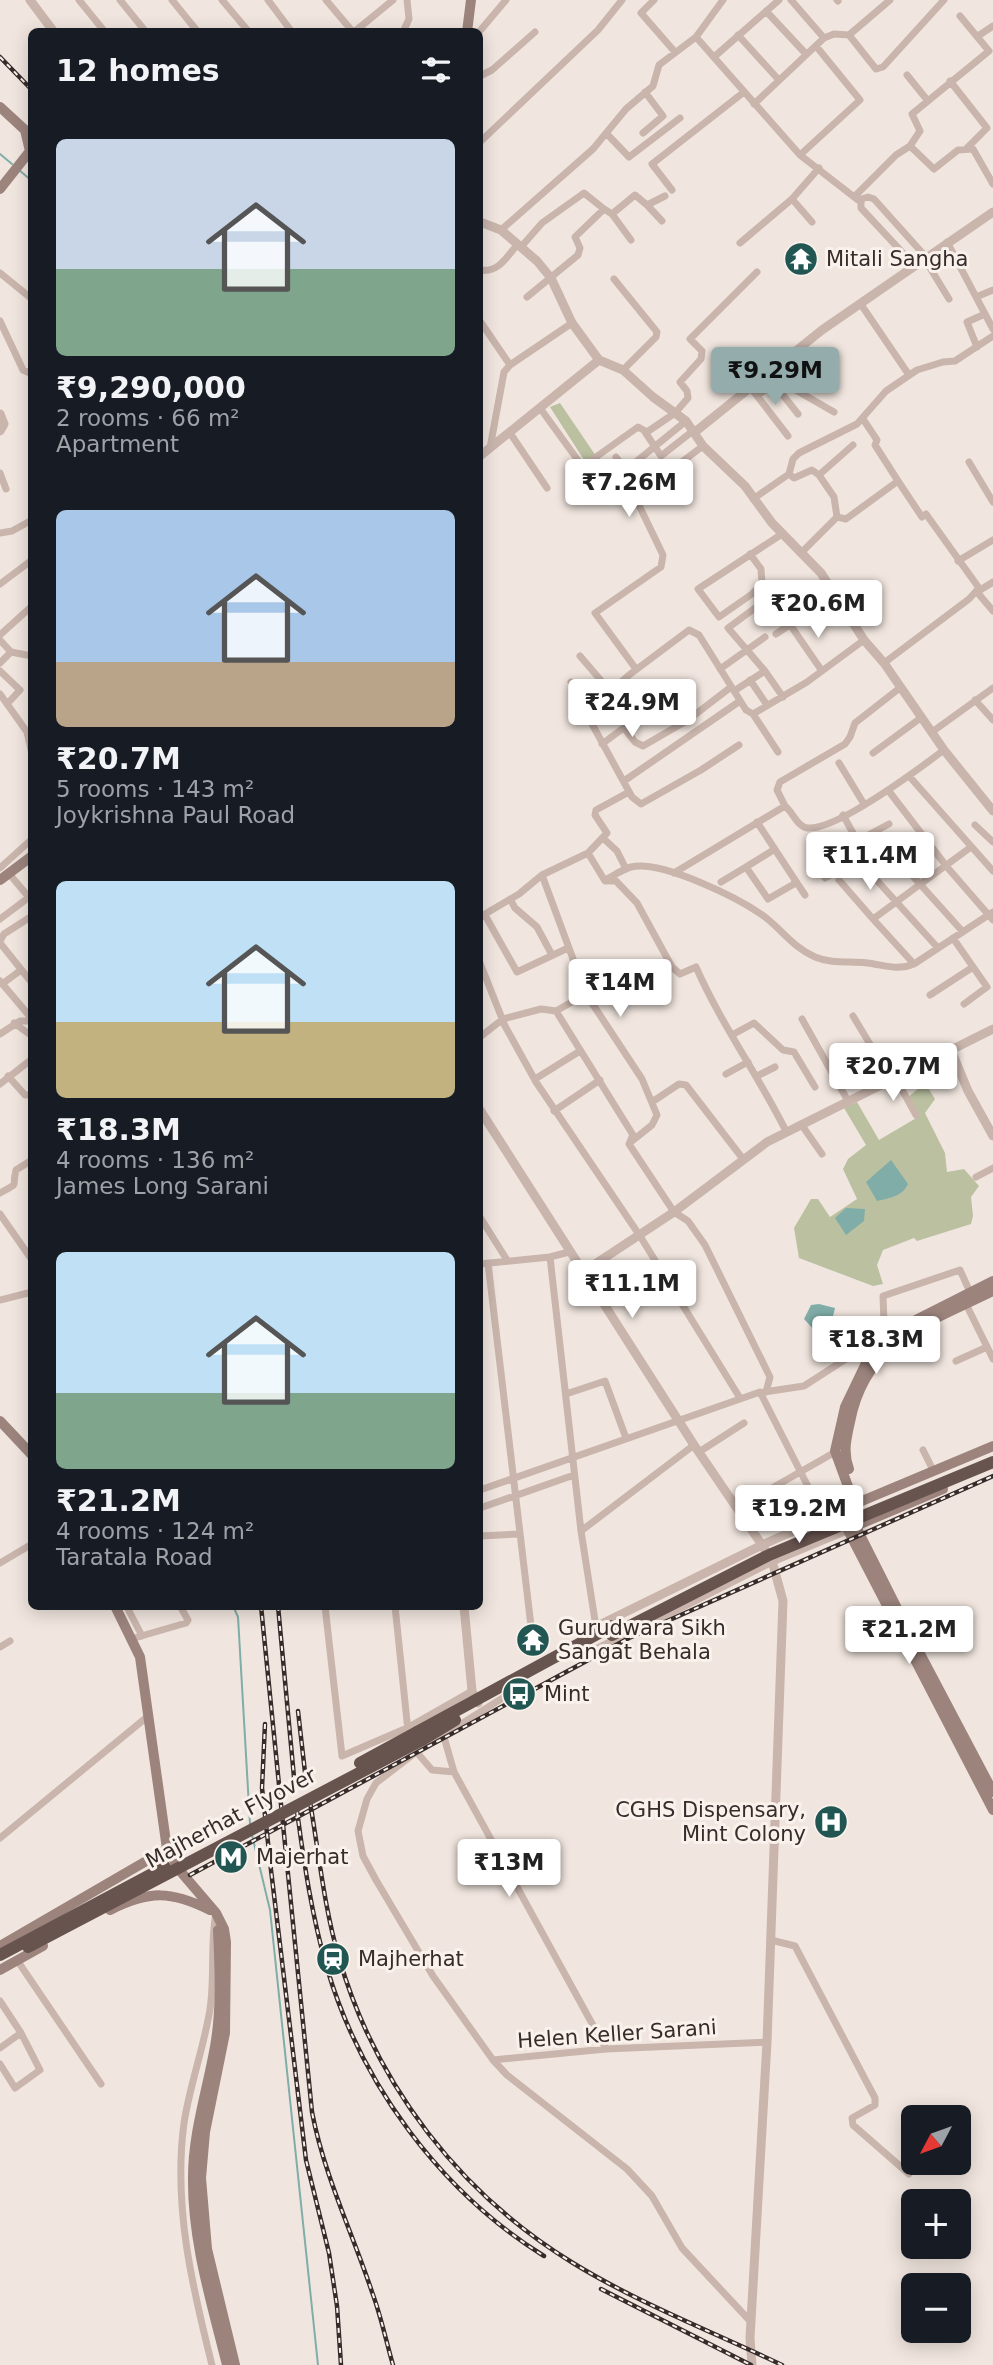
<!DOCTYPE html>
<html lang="en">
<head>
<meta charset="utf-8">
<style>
	:root { --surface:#171b24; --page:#20242c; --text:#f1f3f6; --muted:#9ea1a6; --accent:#94acac }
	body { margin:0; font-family:"DejaVu Sans",sans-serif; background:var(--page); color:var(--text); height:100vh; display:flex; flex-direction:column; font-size:26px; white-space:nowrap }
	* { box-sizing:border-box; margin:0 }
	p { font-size:23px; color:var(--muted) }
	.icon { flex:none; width:38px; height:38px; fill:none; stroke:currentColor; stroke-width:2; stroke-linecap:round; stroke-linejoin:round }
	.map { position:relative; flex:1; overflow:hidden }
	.side { position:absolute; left:28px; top:28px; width:455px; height:1582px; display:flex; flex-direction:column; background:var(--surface); border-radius:10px; box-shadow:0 4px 18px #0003 }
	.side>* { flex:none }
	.needle { width:46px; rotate:229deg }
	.fabs { position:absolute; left:901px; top:2105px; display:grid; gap:14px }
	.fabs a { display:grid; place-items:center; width:70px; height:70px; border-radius:10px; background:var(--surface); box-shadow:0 4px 18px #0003; font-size:35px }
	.price { position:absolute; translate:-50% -60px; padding:0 16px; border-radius:7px; background:#fff; color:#222; font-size:23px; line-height:46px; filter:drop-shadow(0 2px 4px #0008) }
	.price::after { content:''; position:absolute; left:50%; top:42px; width:21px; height:16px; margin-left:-10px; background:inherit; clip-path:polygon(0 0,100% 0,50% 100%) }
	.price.selected { background:var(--accent); color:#111 }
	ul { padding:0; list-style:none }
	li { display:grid; align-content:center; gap:14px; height:371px; padding:0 28px }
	li span { display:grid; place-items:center; height:217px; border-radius:10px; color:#555 }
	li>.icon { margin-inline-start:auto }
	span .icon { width:126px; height:126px; fill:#fffc; stroke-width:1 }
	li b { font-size:30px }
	h2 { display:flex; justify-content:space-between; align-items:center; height:84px; padding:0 28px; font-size:30px }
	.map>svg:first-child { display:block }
	.green { fill:#bac0a0 }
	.water { fill:#80ada8 }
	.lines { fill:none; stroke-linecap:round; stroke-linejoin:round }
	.stream { stroke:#80ada8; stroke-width:2 }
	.minor { stroke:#c9b5ac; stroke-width:7 }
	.tertiary { stroke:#c9b5ac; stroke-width:9 }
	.secondary { stroke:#9c847d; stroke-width:10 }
	.trunk { stroke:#68544f; stroke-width:12 }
	.rail-casing { stroke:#372c2a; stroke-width:4.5 }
	.rail { stroke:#f9f1eb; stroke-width:2; stroke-dasharray:5; stroke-linecap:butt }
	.trunk-bridge { stroke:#68544f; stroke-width:12 }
	.labels { text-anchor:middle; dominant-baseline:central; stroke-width:6; stroke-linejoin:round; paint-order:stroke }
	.poi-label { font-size:21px; fill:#372c2a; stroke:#f9f1eb; text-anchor:start }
	.street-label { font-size:21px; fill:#372c2a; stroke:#f9f1eb }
</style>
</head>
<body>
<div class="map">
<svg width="993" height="2365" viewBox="0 0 993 2365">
	<rect width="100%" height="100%" fill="#f1e6df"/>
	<!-- green -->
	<path class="green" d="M 560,403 L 596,456 L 586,463 L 550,407 Z
		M 925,1083 L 935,1099 L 925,1113 L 945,1153 L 947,1172 L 964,1169 L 979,1186 L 971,1197 L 973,1216 L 971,1224 L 917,1241 L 914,1238 L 883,1250 L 877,1265 L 883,1284 L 873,1286 L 799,1258 L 794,1228 L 811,1199 L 818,1199 L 830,1217 L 857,1199 L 843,1169 L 848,1159 L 866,1145 L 844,1108 L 857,1102 L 879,1140 L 918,1117 L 907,1098 Z"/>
	<!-- water -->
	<path class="water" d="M 891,1160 L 908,1184 C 902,1197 889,1198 877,1201 L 866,1182 Z
		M 846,1208 L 865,1209 L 864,1221 L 846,1235 L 835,1218 Z
		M 819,1304 L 835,1308 C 832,1322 830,1327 816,1332 L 804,1319 L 811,1305 Z"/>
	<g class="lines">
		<!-- stream -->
		<path class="stream" d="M 0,154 L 12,164
			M 19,170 L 32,181
			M 233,1606 L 238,1617 L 250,1824
			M 252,1835 L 270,1910 L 318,2365"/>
		<!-- minor -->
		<path class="minor" d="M 79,0 L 105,32
			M 120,0 L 146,32
			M 172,0 L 198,32
			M 222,0 L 249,32
			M 268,0 L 292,32
			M 326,0 L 353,32
			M 654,0 L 641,13 L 675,52
			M 723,0 L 696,37 L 800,155 L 858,200 L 868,197 L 874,199 L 926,257
			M 837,0 L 838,1
			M 766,11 L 806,54
			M 354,32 L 393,0
			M 403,32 L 409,19 L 407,0
			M 479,32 L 506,0
			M 738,35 L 778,79
			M 849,35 L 876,69 L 883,67 L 944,0
			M 978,36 L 993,26
			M 824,38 L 834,34 L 849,35 L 890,0
			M 714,57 L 779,0
			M 907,75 L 928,101
			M 480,76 L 492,70 L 535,32
			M 950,81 L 987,128 L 966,149
			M 754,104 L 824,38 L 791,0
			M 643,133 L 663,116 L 645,92
			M 607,134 L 629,157 L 680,118
			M 480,142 L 598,30 L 622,0
			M 910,146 L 934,169 L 958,150 L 973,149 L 993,184
			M 800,155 L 860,100 L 816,46
			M 672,190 L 652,164 L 744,92
			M 855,196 L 896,155 L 910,146 L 920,131 L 912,114 L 989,51 L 960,16
			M 792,199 L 812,222
			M 861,200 L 861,208 L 914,265
			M 647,205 L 662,221
			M 612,214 L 631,240
			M 501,230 L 593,149 L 626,109 L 653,86 L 659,65 L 696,37
			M 947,242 L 993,329
			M 740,243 L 792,199 L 819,168
			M 521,247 L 542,223 L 584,193 L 604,209
			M 924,258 L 949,299
			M 480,270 C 498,273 506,258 517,245
			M 0,273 L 32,299
			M 614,279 L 657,332 L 656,337 L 623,370
			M 527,297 L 578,255 L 580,248 L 575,237 L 604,209 L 612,214 L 635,195 L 647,205 L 665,196
			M 976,297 L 993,290
			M 860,303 L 909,375
			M 0,321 L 23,370 L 32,374
			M 480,321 L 510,365
			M 977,347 L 967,322 L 985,314
			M 774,371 L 794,389 L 834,412
			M 768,376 L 798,414
			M 751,388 L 788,436
			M 757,396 L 774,383
			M 540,408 L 590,477
			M 863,419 L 877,440 L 875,445 L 898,481
			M 645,432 L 661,456 L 694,430
			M 510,433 L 547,488
			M 853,445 L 819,475 L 834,497 L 837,517 L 846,519 L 898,481 L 922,517 L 926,514 L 979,588 L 969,599 L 884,663
			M 490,448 L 504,372 L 510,365 L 572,323
			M 616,457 L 643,493
			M 969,462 L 993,502
			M 582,467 L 638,427 L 647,432 L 675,413 L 688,398 L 687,391 L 680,382 L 701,359 L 702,351 L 690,339 L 757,272
			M 626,470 L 686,421
			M 0,473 L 6,489
			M 789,474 L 794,478 L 812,470 L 819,475
			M 753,499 L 789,474 L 793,459 L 799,453 L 857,424 L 886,391 L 917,370 L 943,362 L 955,361 L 993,336
			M 0,533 L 12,531 L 32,520
			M 801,553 L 837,517
			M 750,554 L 761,569 L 762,584 L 752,594 L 719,617 L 698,589 L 782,534
			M 958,561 L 993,540
			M 0,584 L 32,560
			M 977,592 L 993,611
			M 977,592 L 993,582
			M 755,608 L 728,628 L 765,671 L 783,697
			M 791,626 L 822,671
			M 776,634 L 835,594
			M 0,635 L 32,606
			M 0,640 L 11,652 L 32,656
			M 580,656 L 610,691
			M 0,663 L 11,652
			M 636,669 L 595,613 L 661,567 L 663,555 L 635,497 L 703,446
			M 720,669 L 765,637
			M 0,671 L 20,690 L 8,703
			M 750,680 L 767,705
			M 571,682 L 588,709
			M 734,691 L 765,671
			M 0,694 L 27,732 L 32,754
			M 975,700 L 993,720
			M 753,714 L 778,752
			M 624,728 L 635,742 L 643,746 L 688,720 L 731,687
			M 932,732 L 993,688
			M 602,744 L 645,712
			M 739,745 L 701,770 L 641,804 L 632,797 L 586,713 L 629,675 L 689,630 L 699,635 L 746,710 L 753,714 L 807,682 L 864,640
			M 873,753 L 922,717
			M 839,763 L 864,804
			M 909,776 L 993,871
			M 624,781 L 740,701
			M 888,790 L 947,867 L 993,920
			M 785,806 L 777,790 L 780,782 L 845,744 L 850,737 L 855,723 L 901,687
			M 843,815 L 864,853
			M 757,822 L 795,880 L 794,884 L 768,899 L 746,867 L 775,849
			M 975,825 L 993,842
			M 604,839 L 617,851 L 626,869
			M 857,841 L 889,824
			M 588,853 L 607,833 L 595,815 L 596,810 L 629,792
			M 893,854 L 963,932
			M 863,865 L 938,948
			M 0,868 L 32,839
			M 840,870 L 825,878 L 813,859 L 853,834
			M 674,873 L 785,806 C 793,812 797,827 808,828 C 838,830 920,768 944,750
			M 542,875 L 586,994 L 642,1079 L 657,1115 L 652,1125 L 632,1141
			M 11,876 L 32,901
			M 607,879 C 615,875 623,869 631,867 C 662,860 739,898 765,917 C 782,930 794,948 815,957 C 832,964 849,961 867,963 C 885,965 897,971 914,964 L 993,912
			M 795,880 L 805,895
			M 839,880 L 873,919
			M 721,882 L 746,867
			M 510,899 L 515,908 L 537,927 L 552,955
			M 485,915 L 517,972 L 568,948
			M 480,917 L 519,894 L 542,875 L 588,853 L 605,881 L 616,881 L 637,903 L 672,967 L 680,974 L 696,967 C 721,1024 758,1075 786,1131
			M 0,919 L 32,895
			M 953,938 L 987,987 L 964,1004
			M 0,941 L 4,934 L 32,916
			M 0,943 L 32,983
			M 480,963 L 505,1026 L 536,1082 L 640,1236 L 740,1398
			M 914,964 L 873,919 L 971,847
			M 0,981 L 32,1019
			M 2,984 L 21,970
			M 930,995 L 973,967
			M 556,1011 L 633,1135 L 629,1144 L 674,1212 L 688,1221 L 705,1245 L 770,1377 L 766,1392
			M 853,1016 L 891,1079
			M 802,1019 L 848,1101
			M 14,1023 L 32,1036
			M 0,1034 L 20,1021 L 32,1021
			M 732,1035 L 754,1023 L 783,1050 L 794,1052 L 815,1087
			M 480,1037 L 503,1019 L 541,1009 L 556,1011 L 586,994
			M 726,1074 L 748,1062
			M 8,1076 L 25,1095 L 32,1095
			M 757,1076 L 775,1067
			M 895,1077 L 916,1115
			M 535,1079 L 580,1051
			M 0,1084 L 32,1059
			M 652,1102 L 679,1084 L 686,1085 L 743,1159
			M 554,1111 L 600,1080
			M 801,1124 L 822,1154
			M 976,1177 L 993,1168
			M 0,1193 C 21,1181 11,1190 16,1170 L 32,1160
			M 0,1214 L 32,1260
			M 480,1217 L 507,1260
			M 550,1257 L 581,1531 L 596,1627
			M 488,1263 L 531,1626
			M 480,1264 L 550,1257 L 569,1252
			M 0,1300 L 32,1292
			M 964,1300 L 993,1359
			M 891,1336 L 884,1323 L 883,1296 L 960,1270 L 970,1292
			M 956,1361 L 987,1347
			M 764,1392 L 804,1386 L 866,1346 L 880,1345
			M 566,1394 L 605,1381 L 626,1438
			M 923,1450 L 933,1470
			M 699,1452 L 744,1423
			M 480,1490 L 760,1392 L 824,1518
			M 480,1508 L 574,1475
			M 737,1508 L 837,1451
			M 581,1531 L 694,1445
			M 480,1536 L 519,1534
			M 0,1563 L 32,1544
			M 325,1606 L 342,1756 L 407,1728 L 472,1691
			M 395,1606 L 408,1731
			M 128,1609 L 142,1636
			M 131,1639 L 186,1623 L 188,1620 L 180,1606
			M 0,1647 L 10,1641
			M 512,1685 L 509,1694 L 415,1753 L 376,1783 L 367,1799 L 358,1831 L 363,1856 L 376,1880 L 433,1976 L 493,2060 L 606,2049 L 767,2042
			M 444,1737 L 454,1772 L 606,2049
			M 414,1749 L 432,1770 L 454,1772
			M 0,1838 L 147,1717
			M 771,1940 L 795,1946 L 875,2098 L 875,2105 L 852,2118 L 853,2125 L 909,2174
			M 17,1960 L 101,2084
			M 0,2001 L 21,2033 L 40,2070 L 15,2088 L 0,2064
			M 0,2048 L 21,2033
			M 493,2060 L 507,2075 L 627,2169 L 652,2196 L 682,2248 L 751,2322
			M 212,2365 C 192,2286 173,2205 184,2123 C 190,2084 204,2047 210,2009 C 215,1977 210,1945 216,1913"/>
		<!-- tertiary -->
		<path class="tertiary" d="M 30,0 L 54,32
			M 480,222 L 501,230 L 537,261 L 551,278 L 572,323 L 599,360 L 623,370 L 653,397 L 686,421 L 703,446 L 745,486 L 772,523 L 821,573 L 864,640 L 884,663 L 944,750 L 993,811
			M 0,414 L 4,424 L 0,431
			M 695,432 L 822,330 L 993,212
			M 480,456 L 599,360
			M 951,1050 L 968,1091 L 993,1136
			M 480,1110 L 694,1445 L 762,1545 L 772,1561 L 783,1601 L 767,2042 L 750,2338 L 752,2365
			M 583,1272 L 674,1212 L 767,1142 L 993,1029
			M 464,1606 L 472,1691 L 478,1703
			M 581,1643 L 583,1633 L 762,1545 L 838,1511
			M 584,1648 L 594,1651 L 772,1561 L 849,1529"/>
		<!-- secondary -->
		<path class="secondary" d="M 467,32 L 471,0
			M 0,107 L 25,130 L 30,151 L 0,189
			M 0,880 L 32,856
			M 0,1421 L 32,1455
			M 993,1446 L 838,1511 L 993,1810
			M 849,1469 C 843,1453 846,1439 850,1422 C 865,1341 928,1323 993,1291
			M 857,1511 L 835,1451 L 845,1407 L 869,1357 L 880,1345 L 906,1325 L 993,1281
			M 850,1515 L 909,1632
			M 858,1525 L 943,1489
			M 115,1606 L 140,1657 L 167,1849 L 181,1872 L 216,1913 L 224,1929 L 226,1942 L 225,2033 L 205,2132 L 201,2178 L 207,2249 L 235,2365
			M 916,1646 L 993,1792
			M 110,1910 C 150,1890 171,1891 210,1910
			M 218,1930 C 220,1972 222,2016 213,2057 C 205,2098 193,2136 193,2177 C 192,2241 212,2304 227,2365
			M 0,1946 L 167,1849
			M 0,1970 L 43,1946"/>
		<!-- trunk -->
		<path class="trunk" d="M 417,1732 L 612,1626
			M 422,1740 L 455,1720
			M 0,1955 L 165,1867"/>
		<!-- rail casing -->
		<g class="rail-casing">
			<path id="rail" d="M 0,57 L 32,90
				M 261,1606 L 312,2112 C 324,2175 352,2232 372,2292 C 381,2316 386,2341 393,2365
				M 278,1606 L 295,1788
				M 298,1711 L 306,1781
				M 265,1724 L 262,1788 L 271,1870 L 306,2160 L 329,2253 L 337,2306 L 341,2365
				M 310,1802 C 319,1854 324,1907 339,1958 C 376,2085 460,2194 573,2263 C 638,2303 713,2332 782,2365
				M 297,1811 C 304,1863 312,1917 327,1968 C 361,2084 441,2192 544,2256
				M 190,1875 L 629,1638 L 993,1476
				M 601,2289 L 751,2365"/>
		</g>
		<!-- rail -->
		<use href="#rail" class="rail"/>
		<!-- trunk-bridge -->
		<path class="trunk-bridge" d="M 612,1635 L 769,1555 L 993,1462
			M 360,1763 L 417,1732
			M 28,1947 L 422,1740"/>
	</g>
	<!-- icons -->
	<defs>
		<g id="temple-disc" transform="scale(1.75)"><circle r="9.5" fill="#225652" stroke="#f9f1eb"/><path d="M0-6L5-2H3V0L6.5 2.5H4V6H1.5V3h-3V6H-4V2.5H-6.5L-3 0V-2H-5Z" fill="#fff"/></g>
		<g id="bus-disc" transform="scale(1.75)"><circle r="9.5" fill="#225652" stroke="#f9f1eb"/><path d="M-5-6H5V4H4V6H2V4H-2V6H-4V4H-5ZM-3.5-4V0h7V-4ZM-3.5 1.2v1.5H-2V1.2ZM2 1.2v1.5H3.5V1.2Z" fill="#fff"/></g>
		<g id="hospital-disc" transform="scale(1.75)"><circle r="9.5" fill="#225652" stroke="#f9f1eb"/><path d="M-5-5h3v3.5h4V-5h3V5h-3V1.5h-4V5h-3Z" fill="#fff"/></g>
		<g id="metro-disc" transform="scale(1.75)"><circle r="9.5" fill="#225652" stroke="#f9f1eb"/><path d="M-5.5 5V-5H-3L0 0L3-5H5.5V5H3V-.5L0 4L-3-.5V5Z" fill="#fff"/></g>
		<g id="station-disc" transform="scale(1.75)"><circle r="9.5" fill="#225652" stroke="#f9f1eb"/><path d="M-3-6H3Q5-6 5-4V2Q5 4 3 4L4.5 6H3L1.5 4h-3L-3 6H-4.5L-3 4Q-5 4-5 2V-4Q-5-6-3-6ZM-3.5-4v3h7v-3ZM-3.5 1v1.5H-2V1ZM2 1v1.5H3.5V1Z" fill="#fff"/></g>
	</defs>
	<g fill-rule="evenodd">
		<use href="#temple-disc" x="801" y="259"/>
		<use href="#temple-disc" x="533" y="1640"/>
		<use href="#bus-disc" x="519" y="1694"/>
		<use href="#hospital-disc" x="831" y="1822"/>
		<use href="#metro-disc" x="231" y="1857"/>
		<use href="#station-disc" x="333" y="1959"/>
	</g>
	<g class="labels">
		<!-- poi labels -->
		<g class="poi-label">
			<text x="826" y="259">Mitali Sangha</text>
			<text x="558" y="1628">Gurudwara Sikh<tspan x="558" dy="24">Sangat Behala</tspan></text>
			<text x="544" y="1694">Mint</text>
			<text x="806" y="1810" text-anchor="end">CGHS Dispensary,<tspan x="806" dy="24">Mint Colony</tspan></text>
			<text x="256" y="1857">Majerhat</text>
			<text x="358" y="1959">Majherhat</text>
		</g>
		<!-- street labels -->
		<g class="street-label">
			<text transform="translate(231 1818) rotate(-28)">Majherhat Flyover</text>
			<text transform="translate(617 2034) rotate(-4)">Helen Keller Sarani</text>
		</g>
	</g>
</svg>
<div class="fabs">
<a><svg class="needle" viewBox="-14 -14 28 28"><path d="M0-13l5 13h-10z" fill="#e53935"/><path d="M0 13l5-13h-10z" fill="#9ea1a6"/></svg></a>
<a>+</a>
<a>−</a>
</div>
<b class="price selected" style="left:775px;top:407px">₹9.29M</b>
<b class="price" style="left:629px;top:519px">₹7.26M</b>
<b class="price" style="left:818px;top:640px">₹20.6M</b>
<b class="price" style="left:632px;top:739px">₹24.9M</b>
<b class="price" style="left:870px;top:892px">₹11.4M</b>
<b class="price" style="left:620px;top:1019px">₹14M</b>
<b class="price" style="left:893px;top:1103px">₹20.7M</b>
<b class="price" style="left:632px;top:1320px">₹11.1M</b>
<b class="price" style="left:876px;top:1376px">₹18.3M</b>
<b class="price" style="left:799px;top:1545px">₹19.2M</b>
<b class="price" style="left:909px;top:1666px">₹21.2M</b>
<b class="price" style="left:509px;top:1899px">₹13M</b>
<section class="side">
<h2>12 homes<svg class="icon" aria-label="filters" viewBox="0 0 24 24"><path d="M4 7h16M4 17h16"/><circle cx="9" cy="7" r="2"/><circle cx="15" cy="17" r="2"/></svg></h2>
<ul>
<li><span style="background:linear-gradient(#c9d6e8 60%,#7fa58c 0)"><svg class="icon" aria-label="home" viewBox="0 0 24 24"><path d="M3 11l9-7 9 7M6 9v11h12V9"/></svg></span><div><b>₹9,290,000</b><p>2 rooms · 66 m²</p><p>Apartment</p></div></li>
<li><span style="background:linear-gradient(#a9c7e8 70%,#b9a48a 0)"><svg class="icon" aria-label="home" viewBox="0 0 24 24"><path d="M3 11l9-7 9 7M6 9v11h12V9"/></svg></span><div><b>₹20.7M</b><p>5 rooms · 143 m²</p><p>Joykrishna Paul Road</p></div></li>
<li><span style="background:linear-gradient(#bfe0f5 65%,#c2b280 0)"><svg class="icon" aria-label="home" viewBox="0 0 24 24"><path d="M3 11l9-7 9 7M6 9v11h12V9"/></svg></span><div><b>₹18.3M</b><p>4 rooms · 136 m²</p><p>James Long Sarani</p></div></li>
<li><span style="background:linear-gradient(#bfe0f5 65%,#7fa58c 0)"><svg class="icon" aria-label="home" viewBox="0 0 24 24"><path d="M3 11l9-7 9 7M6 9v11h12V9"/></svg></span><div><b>₹21.2M</b><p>4 rooms · 124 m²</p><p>Taratala Road</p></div></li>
</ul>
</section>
</div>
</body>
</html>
